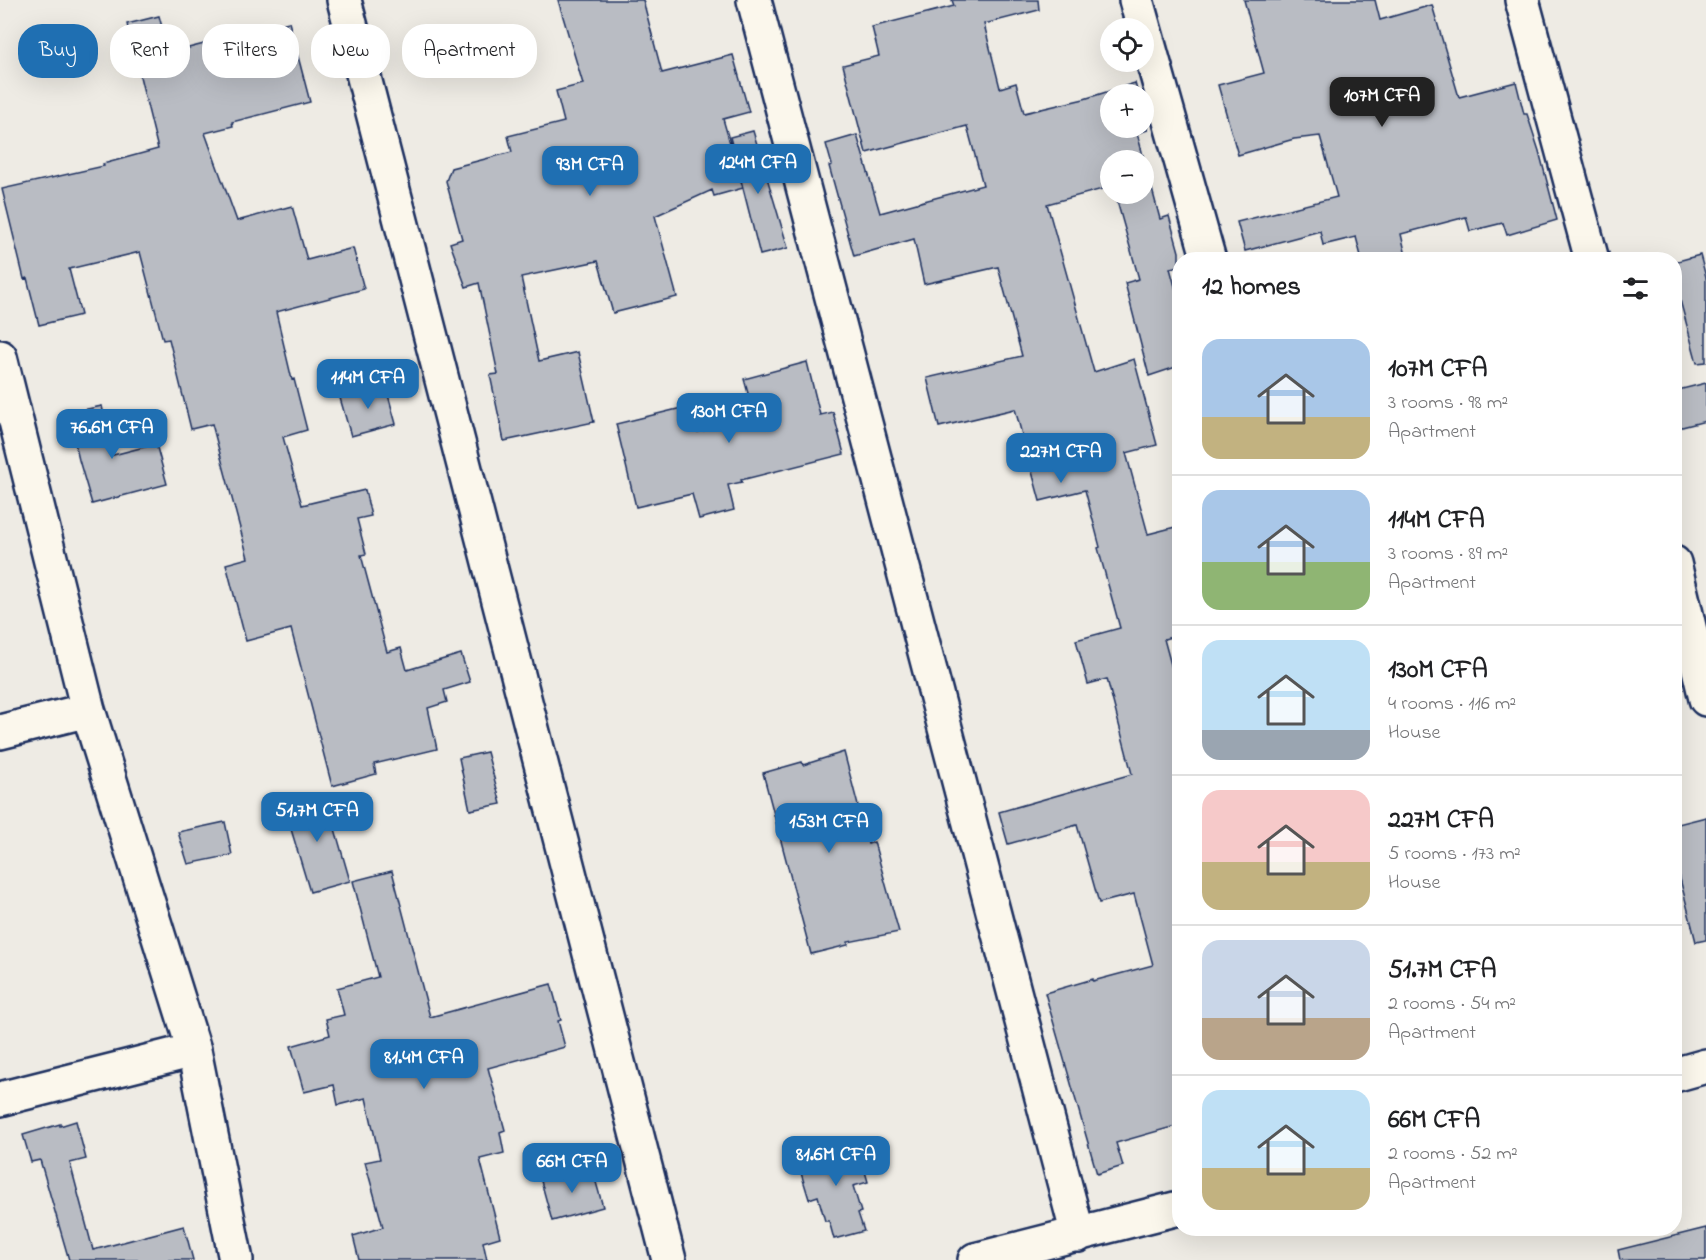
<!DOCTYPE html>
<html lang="en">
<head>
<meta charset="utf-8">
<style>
	:root { --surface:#fff; --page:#f6f6f6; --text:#202124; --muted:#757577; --line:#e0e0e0; --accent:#1f6fb2 }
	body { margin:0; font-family:"Indie Flower",sans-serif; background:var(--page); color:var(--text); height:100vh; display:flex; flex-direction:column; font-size:22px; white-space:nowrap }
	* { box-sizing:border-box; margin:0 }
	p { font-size:20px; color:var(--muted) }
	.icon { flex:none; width:33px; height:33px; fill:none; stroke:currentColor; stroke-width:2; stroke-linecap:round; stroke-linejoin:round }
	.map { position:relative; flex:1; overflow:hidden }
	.drawer { position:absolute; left:1172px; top:252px; width:510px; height:984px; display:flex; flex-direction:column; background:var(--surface); border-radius:24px; box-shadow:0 6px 24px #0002 }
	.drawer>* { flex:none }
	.banner { position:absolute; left:18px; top:24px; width:570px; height:54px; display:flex; gap:12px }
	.controls { position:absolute; left:1100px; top:18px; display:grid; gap:12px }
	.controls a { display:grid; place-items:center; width:54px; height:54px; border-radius:50%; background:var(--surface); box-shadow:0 6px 24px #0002; font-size:30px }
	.price { position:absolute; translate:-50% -51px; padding:0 14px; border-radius:12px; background:var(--accent); color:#fff; font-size:20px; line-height:39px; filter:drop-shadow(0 2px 3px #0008) }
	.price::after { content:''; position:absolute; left:50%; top:36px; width:18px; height:14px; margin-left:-9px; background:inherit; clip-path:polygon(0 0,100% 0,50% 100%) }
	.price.on { background:#222; color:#fff }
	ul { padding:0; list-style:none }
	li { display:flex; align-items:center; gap:18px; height:150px; padding:0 30px }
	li+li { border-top:2px solid var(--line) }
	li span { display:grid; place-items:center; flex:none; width:168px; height:120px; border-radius:18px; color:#555 }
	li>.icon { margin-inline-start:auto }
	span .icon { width:72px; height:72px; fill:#fffc; stroke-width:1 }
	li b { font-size:26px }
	h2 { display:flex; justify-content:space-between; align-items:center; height:72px; padding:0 30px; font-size:26px }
	.pill { padding:0 21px; border-radius:24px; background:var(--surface); box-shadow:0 6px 24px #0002; font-size:21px; line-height:54px }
	.pill.on { background:var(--accent); color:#fff }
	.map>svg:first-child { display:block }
	.building { fill:#b9bcc3; stroke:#1b2f5e; stroke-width:1.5 }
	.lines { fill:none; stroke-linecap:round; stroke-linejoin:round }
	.street-casing { stroke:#1b2f5e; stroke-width:38 }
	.street { stroke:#fbf7ec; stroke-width:33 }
</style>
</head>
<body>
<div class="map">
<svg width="1706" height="1260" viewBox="0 0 1706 1260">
	<rect width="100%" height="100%" fill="#eeebe4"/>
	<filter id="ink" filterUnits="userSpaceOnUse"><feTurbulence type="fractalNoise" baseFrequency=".0167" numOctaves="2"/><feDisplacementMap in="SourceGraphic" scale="12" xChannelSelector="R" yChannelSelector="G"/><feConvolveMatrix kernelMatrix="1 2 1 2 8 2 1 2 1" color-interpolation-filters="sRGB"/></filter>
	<g filter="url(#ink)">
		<!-- building -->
		<path class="building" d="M 558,0 L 643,0 L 662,73 L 733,55 L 749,112 L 723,119 L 743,188 L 714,196 L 712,190 L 655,216 L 677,297 L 613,313 L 598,261 L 521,277 L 539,361 L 578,352 L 594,422 L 504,441 L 490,375 L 498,374 L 479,283 L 466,287 L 450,243 L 462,239 L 446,181 L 451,168 L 512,152 L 508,136 L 564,122 L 556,91 L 583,84 Z
			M 952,0 L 1038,0 L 1039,10 L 984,24 L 1000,88 L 1016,83 L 1024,113 L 1084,99 L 1135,83 L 1138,94 L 1110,94 L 1110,128 L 1143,128 L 1143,111 L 1148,130 L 1137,133 L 1160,219 L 1169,216 L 1179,252 L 1179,266 L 1170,268 L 1179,301 L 1179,366 L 1149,376 L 1125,283 L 1139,279 L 1115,194 L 1143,194 L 1143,160 L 1110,160 L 1110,187 L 1047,204 L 1094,372 L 1134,359 L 1157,445 L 1126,453 L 1148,534 L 1179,526 L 1179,635 L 1164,639 L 1179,694 L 1179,1125 L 1116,1143 L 1123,1166 L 1097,1174 L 1045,993 L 1093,979 L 1093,981 L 1153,965 L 1134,894 L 1099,903 L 1077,825 L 1008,844 L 999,812 L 1132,774 L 1107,679 L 1088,684 L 1076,640 L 1120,628 L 1098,548 L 1100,547 L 1085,490 L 1040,501 L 1015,409 L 939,427 L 927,378 L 1022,356 L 998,267 L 924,284 L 914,239 L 854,256 L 829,166 L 832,165 L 826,144 L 857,135 L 880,213 L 983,185 L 967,126 L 866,153 L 843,65 L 879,56 L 872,27 L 954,6 Z
			M 1244,0 L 1375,0 L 1380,20 L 1432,5 L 1459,97 L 1516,82 L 1524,114 L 1527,114 L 1539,151 L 1557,220 L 1507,235 L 1503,223 L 1470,231 L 1466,217 L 1401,234 L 1407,260 L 1362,260 L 1356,237 L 1323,245 L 1320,231 L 1245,251 L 1237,222 L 1337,197 L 1320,136 L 1294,139 L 1238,155 L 1218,85 L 1264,73 Z
			M 159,16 L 169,53 L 289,22 L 310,102 L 232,122 L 233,126 L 205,133 L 237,221 L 292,206 L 307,260 L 353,248 L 364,289 L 276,312 L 292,380 L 294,379 L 307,430 L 283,437 L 302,505 L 365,490 L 371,516 L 357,519 L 366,554 L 361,555 L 387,652 L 401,648 L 407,670 L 461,654 L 470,682 L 444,690 L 447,702 L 428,708 L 437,749 L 374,764 L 376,774 L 332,786 L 291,629 L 246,641 L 226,564 L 248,558 L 212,424 L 191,429 L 169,339 L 163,340 L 140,252 L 69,269 L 81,315 L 39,325 L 27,278 L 24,279 L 2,189 L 104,166 L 103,164 L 158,149 L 127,24 Z
			M 753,131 L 788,248 L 760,255 L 730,137 Z
			M 1700,255 L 1706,277 L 1706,362 L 1697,363 L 1674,278 L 1674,262 Z
			M 807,362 L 820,415 L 833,412 L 844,454 L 741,480 L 742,482 L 728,485 L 734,510 L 699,519 L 692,494 L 636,507 L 616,424 L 690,406 L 697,432 L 755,418 L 744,379 Z
			M 1706,383 L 1706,421 L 1678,428 L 1674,412 L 1674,391 Z
			M 385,384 L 396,424 L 351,436 L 340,398 Z
			M 102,406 L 113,455 L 156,444 L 167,484 L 92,504 L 79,460 L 68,413 Z
			M 487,752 L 501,804 L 470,810 L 459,758 Z
			M 844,752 L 868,844 L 874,842 L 899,932 L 848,942 L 848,945 L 811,954 L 763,773 L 802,762 L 803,765 Z
			M 325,794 L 350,881 L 310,892 L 284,806 Z
			M 1706,817 L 1706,940 L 1696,942 L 1674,855 L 1674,825 Z
			M 225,822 L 232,855 L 188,864 L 178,832 Z
			M 392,871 L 430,1017 L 551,984 L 561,1020 L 558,1021 L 565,1047 L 488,1068 L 505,1130 L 500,1132 L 504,1153 L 480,1159 L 500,1237 L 483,1242 L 487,1260 L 359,1260 L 353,1236 L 383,1227 L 365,1162 L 380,1159 L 366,1098 L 338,1105 L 334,1085 L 304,1092 L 291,1046 L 330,1035 L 326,1019 L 344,1015 L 337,988 L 378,977 L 353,881 Z
			M 76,1121 L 86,1159 L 70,1163 L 93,1250 L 184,1226 L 193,1260 L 69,1260 L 40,1160 L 31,1162 L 23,1135 L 60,1124 L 60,1126 Z
			M 857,1143 L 868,1182 L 853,1186 L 861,1212 L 858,1213 L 864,1231 L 834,1239 L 829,1221 L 825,1221 L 818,1196 L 809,1199 L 797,1160 Z
			M 592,1168 L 603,1207 L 552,1221 L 541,1181 Z
			M 1706,1228 L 1706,1260 L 1620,1260 L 1618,1250 Z"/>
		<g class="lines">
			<!-- street casing -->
			<g class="street-casing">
				<path id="street" d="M 344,0 L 669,1260
					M 754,0 L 1078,1235
					M 1136,0 L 1209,260
					M 1522,0 L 1592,260
					M 0,357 L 88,710 L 194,1050 L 236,1260
					M 1674,563 L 1706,699
					M 0,732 L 88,710
					M 1674,1075 L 1706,1066
					M 0,1099 L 194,1050
					M 975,1260 L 1179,1208"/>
			</g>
			<!-- street -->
			<use href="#street" class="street"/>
		</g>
	</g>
</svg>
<div class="controls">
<a><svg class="icon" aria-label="locate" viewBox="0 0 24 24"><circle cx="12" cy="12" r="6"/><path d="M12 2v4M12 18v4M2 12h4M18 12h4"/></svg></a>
<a>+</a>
<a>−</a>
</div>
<b class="price on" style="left:1382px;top:128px">107M CFA</b>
<b class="price" style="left:758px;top:195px">124M CFA</b>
<b class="price" style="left:590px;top:197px">93M CFA</b>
<b class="price" style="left:368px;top:410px">114M CFA</b>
<b class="price" style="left:729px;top:444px">130M CFA</b>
<b class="price" style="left:112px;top:460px">76.6M CFA</b>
<b class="price" style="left:1061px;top:484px">227M CFA</b>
<b class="price" style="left:317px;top:843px">51.7M CFA</b>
<b class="price" style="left:829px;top:854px">153M CFA</b>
<b class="price" style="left:424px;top:1090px">81.4M CFA</b>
<b class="price" style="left:836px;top:1187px">81.6M CFA</b>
<b class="price" style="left:572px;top:1194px">66M CFA</b>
<div class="banner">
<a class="pill on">Buy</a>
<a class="pill">Rent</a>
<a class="pill">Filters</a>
<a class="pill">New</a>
<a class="pill">Apartment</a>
</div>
<section class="drawer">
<h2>12 homes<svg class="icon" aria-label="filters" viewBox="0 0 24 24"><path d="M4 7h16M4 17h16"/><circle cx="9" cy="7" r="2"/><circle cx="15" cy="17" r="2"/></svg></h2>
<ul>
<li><span style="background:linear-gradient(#a9c7e8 65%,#c2b280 0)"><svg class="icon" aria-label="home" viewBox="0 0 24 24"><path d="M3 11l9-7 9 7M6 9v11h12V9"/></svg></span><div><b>107M CFA</b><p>3 rooms · 98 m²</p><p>Apartment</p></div></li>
<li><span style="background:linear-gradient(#a9c7e8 60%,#8fb573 0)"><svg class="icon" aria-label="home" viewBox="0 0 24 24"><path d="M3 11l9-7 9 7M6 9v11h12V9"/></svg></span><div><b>114M CFA</b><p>3 rooms · 89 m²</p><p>Apartment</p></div></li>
<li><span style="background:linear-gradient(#bfe0f5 75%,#9aa5b1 0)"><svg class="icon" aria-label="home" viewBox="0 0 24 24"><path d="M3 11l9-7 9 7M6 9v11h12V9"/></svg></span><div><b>130M CFA</b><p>4 rooms · 116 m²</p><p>House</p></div></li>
<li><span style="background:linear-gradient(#f6c9c9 60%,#c2b280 0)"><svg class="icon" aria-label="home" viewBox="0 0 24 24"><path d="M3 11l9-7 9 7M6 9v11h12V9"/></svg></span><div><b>227M CFA</b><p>5 rooms · 173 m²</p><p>House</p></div></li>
<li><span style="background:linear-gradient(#c9d6e8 65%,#b9a48a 0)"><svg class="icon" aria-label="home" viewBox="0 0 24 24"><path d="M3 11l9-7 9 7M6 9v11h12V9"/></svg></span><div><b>51.7M CFA</b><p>2 rooms · 54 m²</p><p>Apartment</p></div></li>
<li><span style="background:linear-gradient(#bfe0f5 65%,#c2b280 0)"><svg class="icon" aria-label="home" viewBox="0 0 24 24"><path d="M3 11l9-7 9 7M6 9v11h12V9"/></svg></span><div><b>66M CFA</b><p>2 rooms · 52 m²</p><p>Apartment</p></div></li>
</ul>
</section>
</div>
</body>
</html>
